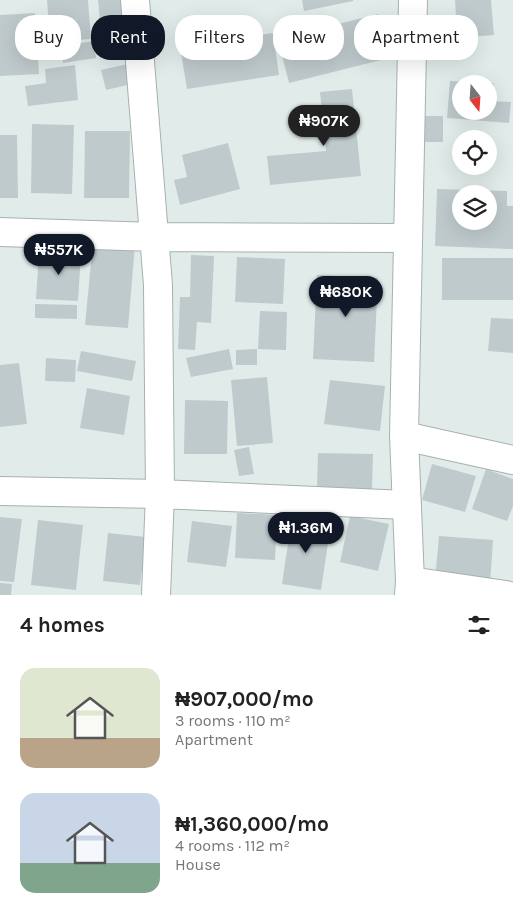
<!DOCTYPE html>
<html lang="en">
<head>
<meta charset="utf-8">
<style>
	:root { --surface:#fff; --page:#f6f6f6; --text:#222; --muted:#767676; --accent:#111827 }
	body { margin:0; font-family:Karla,sans-serif; background:var(--page); color:var(--text); height:100vh; display:flex; flex-direction:column; font-size:19px; white-space:nowrap }
	* { box-sizing:border-box; margin:0 }
	p { font-size:16px; color:var(--muted) }
	.icon { flex:none; width:28px; height:28px; fill:none; stroke:currentColor; stroke-width:2; stroke-linecap:round; stroke-linejoin:round }
	.map { position:relative; height:595px; overflow:hidden }
	.sheet { display:flex; flex-direction:column; background:var(--surface); flex:1 }
	.sheet>* { flex:none }
	.hud { position:absolute; left:15px; top:15px; width:484px; height:45px; display:flex; gap:10px }
	.needle { width:32px; rotate:163deg }
	.fabs { position:absolute; left:452px; top:75px; display:grid; gap:10px }
	.fabs a { display:grid; place-items:center; width:45px; height:45px; border-radius:50%; background:var(--surface); box-shadow:0 5px 20px #0002; font-size:25px }
	.price { position:absolute; translate:-50% -42px; padding:0 11px; border-radius:18px; background:var(--accent); color:#fff; font-size:16px; line-height:32px; filter:drop-shadow(0 1px 2px #0008) }
	.price::after { content:''; position:absolute; left:50%; top:30px; width:15px; height:11px; margin-left:-8px; background:inherit; clip-path:polygon(0 0,100% 0,50% 100%) }
	.price.active { background:#222; color:#fff }
	ul { padding:0; list-style:none }
	li { display:flex; align-items:center; gap:15px; height:125px; padding:0 20px }
	li span { display:grid; place-items:center; flex:none; width:140px; height:100px; border-radius:15px; color:#555 }
	li>.icon { margin-inline-start:auto }
	span .icon { width:60px; height:60px; fill:#fffc; stroke-width:1 }
	li b { font-size:21px }
	h2 { display:flex; justify-content:space-between; align-items:center; height:60px; padding:0 20px; font-size:21px }
	.pill { padding:0 18px; border-radius:20px; background:var(--surface); box-shadow:0 5px 20px #0002; font-size:18px; line-height:45px }
	.pill.active { background:var(--accent); color:#fff }
	.map>svg:first-child { display:block }
	.building { fill:#bfcacd; fill-rule:evenodd }
	.lines { fill:none; stroke-linecap:round; stroke-linejoin:round }
	.minor-casing { stroke:#a6b1af; stroke-width:30 }
	.minor { stroke:#fff; stroke-width:28 }
</style>
</head>
<body>
<div class="map">
<svg width="513" height="595" viewBox="0 0 513 595">
	<rect width="100%" height="100%" fill="#e1ecea"/>
	<!-- building -->
	<path class="building" d="M 47,0 L 88,0 L 91,39 L 50,42 Z
		M 98,0 L 133,0 L 137,46 L 103,49 Z
		M 302,0 L 353,0 L 353,1 L 304,11 Z
		M 455,0 L 491,0 L 494,35 L 445,39 L 443,18 L 456,17 Z
		M 35,13 L 39,74 L 0,76 L 0,15 Z
		M 378,14 L 389,58 L 289,83 L 278,39 Z
		M 273,33 L 279,75 L 187,89 L 180,47 Z
		M 94,41 L 96,58 L 63,63 L 61,46 Z
		M 128,64 L 132,84 L 106,90 L 101,70 Z
		M 75,65 L 78,100 L 28,106 L 25,86 L 46,83 L 45,69 Z
		M 450,81 L 477,82 L 477,84 L 461,84 L 461,111 L 489,111 L 489,83 L 494,83 L 493,101 L 511,102 L 509,123 L 447,118 Z
		M 352,89 L 361,176 L 270,185 L 267,156 L 326,151 L 320,92 Z
		M 425,116 L 443,116 L 443,142 L 424,142 Z
		M 32,124 L 74,125 L 72,194 L 31,193 Z
		M 85,131 L 130,131 L 129,198 L 84,198 Z
		M 0,135 L 17,135 L 18,198 L 0,198 Z
		M 228,143 L 240,189 L 180,205 L 174,180 L 187,177 L 182,155 Z
		M 437,189 L 507,191 L 507,206 L 513,206 L 513,249 L 435,246 ZM 461,194 L 489,194 L 489,221 L 461,221 Z
		M 93,242 L 135,245 L 128,328 L 85,325 Z
		M 39,252 L 81,254 L 78,301 L 36,299 Z
		M 191,255 L 214,256 L 211,323 L 197,322 L 195,350 L 178,349 L 180,297 L 190,297 Z
		M 237,257 L 285,259 L 283,304 L 235,302 Z
		M 442,258 L 513,258 L 513,300 L 442,300 Z
		M 317,275 L 378,278 L 374,362 L 313,359 Z
		M 35,304 L 77,305 L 77,319 L 35,318 Z
		M 260,311 L 287,312 L 286,350 L 258,349 Z
		M 491,318 L 513,319 L 513,353 L 488,351 Z
		M 229,349 L 233,369 L 191,377 L 186,358 Z
		M 257,349 L 257,365 L 236,365 L 236,350 Z
		M 81,351 L 136,361 L 132,381 L 77,371 Z
		M 46,358 L 76,360 L 75,382 L 45,381 Z
		M 19,363 L 27,424 L 0,427 L 0,365 Z
		M 267,377 L 273,443 L 237,446 L 231,380 Z
		M 330,380 L 385,386 L 380,431 L 324,424 Z
		M 87,388 L 130,396 L 124,435 L 80,428 Z
		M 185,400 L 228,401 L 227,454 L 184,454 Z
		M 249,447 L 254,474 L 239,476 L 234,450 Z
		M 318,453 L 373,454 L 372,490 L 317,490 Z
		M 432,464 L 476,476 L 465,512 L 422,500 Z
		M 486,469 L 513,479 L 513,506 L 507,521 L 472,509 Z
		M 237,513 L 277,515 L 275,560 L 235,558 Z
		M 350,516 L 389,524 L 378,571 L 340,562 Z
		M 0,517 L 22,519 L 14,582 L 0,581 Z
		M 292,517 L 331,523 L 321,590 L 282,584 Z
		M 38,520 L 83,525 L 76,590 L 31,585 Z
		M 192,521 L 232,526 L 226,567 L 187,562 Z
		M 108,533 L 146,537 L 140,585 L 103,581 Z
		M 439,536 L 493,540 L 490,585 L 435,580 Z
		M 0,583 L 12,584 L 11,595 L 0,595 Z"/>
	<g class="lines">
		<!-- minor casing -->
		<g class="minor-casing">
			<path id="minor" d="M 135,0 L 158,285 L 160,494 L 156,595
				M 0,232 L 155,237 L 407,238
				M 404,436 L 513,460
				M 0,491 L 160,494 L 406,505
				M 410,581 L 506,595
				M 409,595 L 410,581 L 404,436 L 413,0"/>
		</g>
		<!-- minor -->
		<use href="#minor" class="minor"/>
	</g>
</svg>
<div class="fabs">
<a><svg class="needle" viewBox="-14 -14 28 28"><path d="M0-13l5 13h-10z" fill="#e53935"/><path d="M0 13l5-13h-10z" fill="#767676"/></svg></a>
<a><svg class="icon" aria-label="locate" viewBox="0 0 24 24"><circle cx="12" cy="12" r="6"/><path d="M12 2v4M12 18v4M2 12h4M18 12h4"/></svg></a>
<a><svg class="icon" aria-label="layers" viewBox="0 0 24 24"><path d="M12 4l9 5-9 5-9-5zM3 14l9 5 9-5"/></svg></a>
</div>
<b class="price active" style="left:324px;top:147px">₦907K</b>
<b class="price" style="left:59px;top:276px">₦557K</b>
<b class="price" style="left:346px;top:318px">₦680K</b>
<b class="price" style="left:306px;top:554px">₦1.36M</b>
<div class="hud">
<a class="pill">Buy</a>
<a class="pill active">Rent</a>
<a class="pill">Filters</a>
<a class="pill">New</a>
<a class="pill">Apartment</a>
</div>
</div>
<section class="sheet">
<h2>4 homes<svg class="icon" aria-label="filters" viewBox="0 0 24 24"><path d="M4 7h16M4 17h16"/><circle cx="9" cy="7" r="2"/><circle cx="15" cy="17" r="2"/></svg></h2>
<ul>
<li><span style="background:linear-gradient(#dfe7d0 70%,#b9a48a 0)"><svg class="icon" aria-label="home" viewBox="0 0 24 24"><path d="M3 11l9-7 9 7M6 9v11h12V9"/></svg></span><div><b>₦907,000/mo</b><p>3 rooms · 110 m²</p><p>Apartment</p></div></li>
<li><span style="background:linear-gradient(#c9d6e8 70%,#7fa58c 0)"><svg class="icon" aria-label="home" viewBox="0 0 24 24"><path d="M3 11l9-7 9 7M6 9v11h12V9"/></svg></span><div><b>₦1,360,000/mo</b><p>4 rooms · 112 m²</p><p>House</p></div></li>
</ul>
</section>
</body>
</html>
